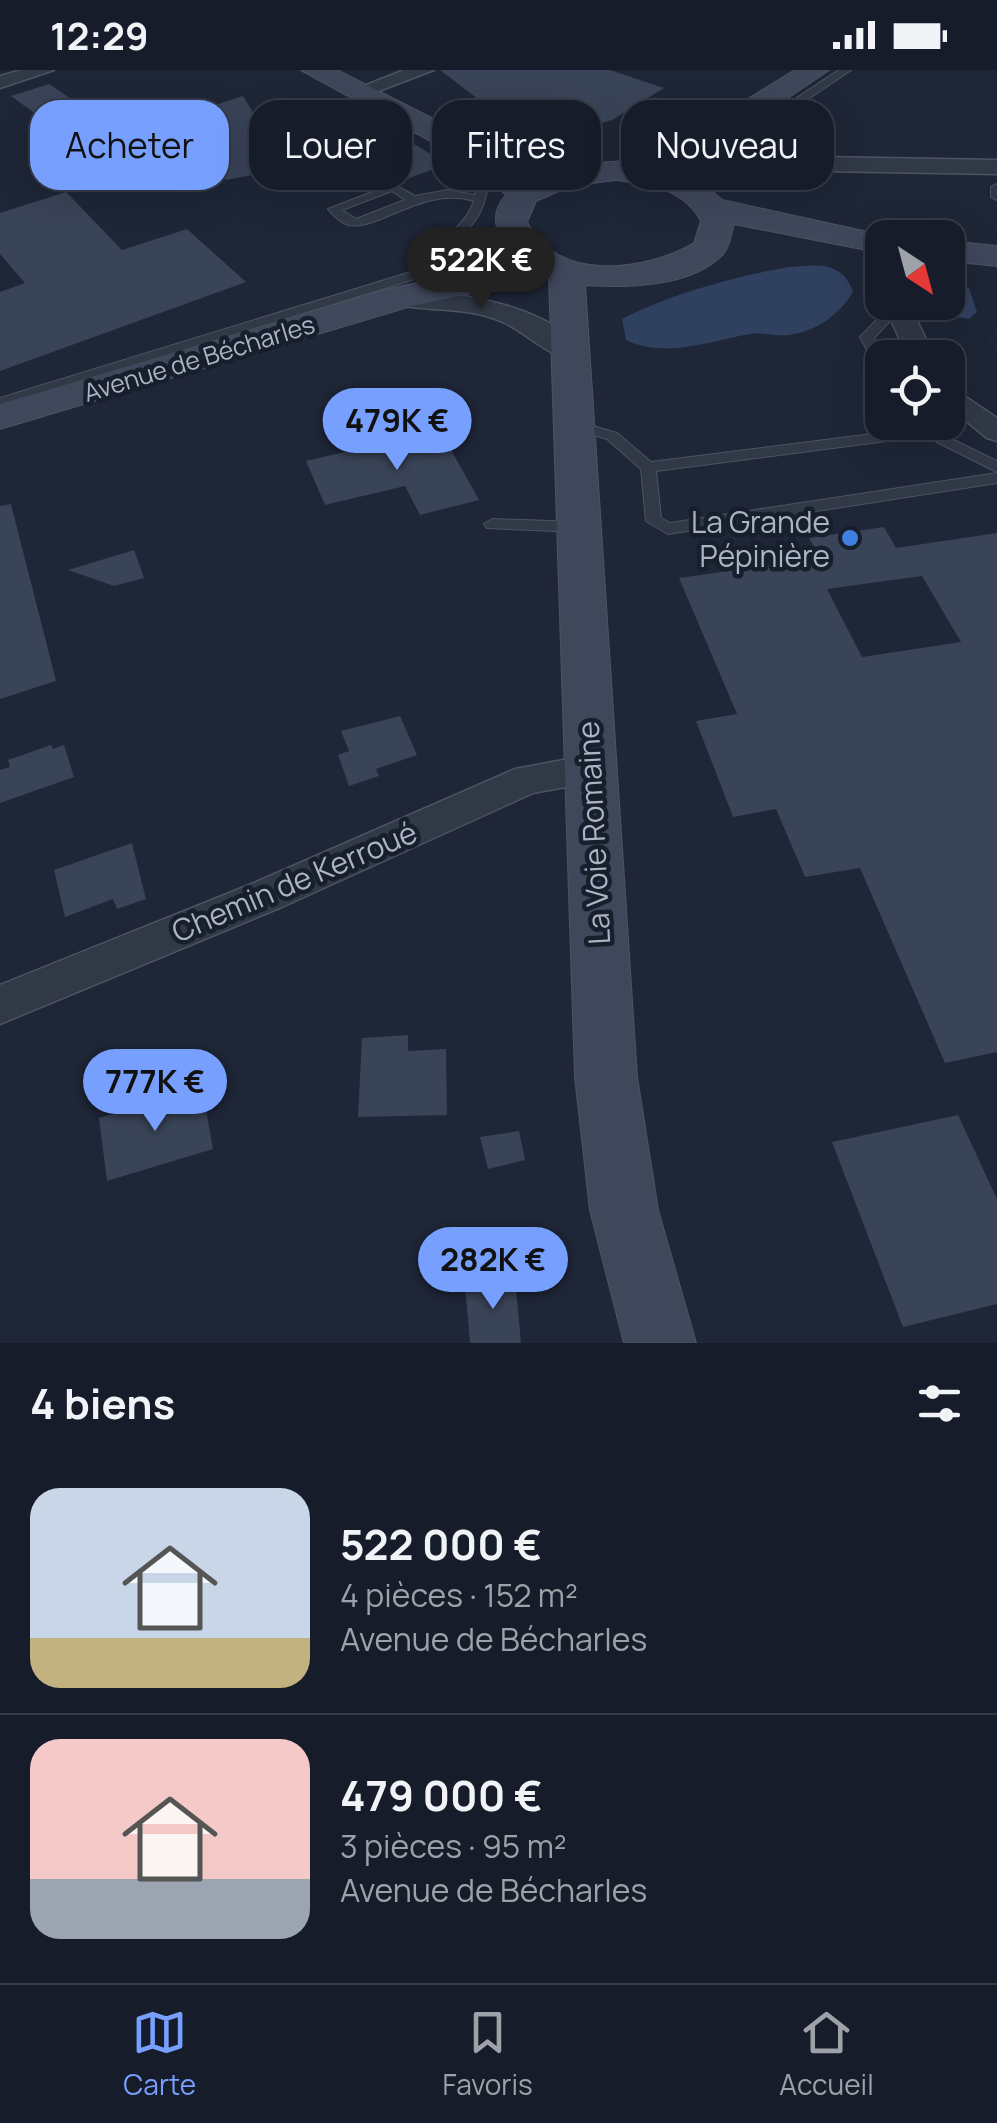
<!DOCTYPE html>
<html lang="fr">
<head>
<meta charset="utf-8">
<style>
	:root { --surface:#161c29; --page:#232935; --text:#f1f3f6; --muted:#9ea1a8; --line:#353a46; --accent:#779ffe }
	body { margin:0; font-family:Manrope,sans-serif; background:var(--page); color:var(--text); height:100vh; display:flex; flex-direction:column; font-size:38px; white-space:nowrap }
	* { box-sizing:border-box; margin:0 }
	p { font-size:32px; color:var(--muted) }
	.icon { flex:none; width:55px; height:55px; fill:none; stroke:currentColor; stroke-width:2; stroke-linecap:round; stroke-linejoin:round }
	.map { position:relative; height:1273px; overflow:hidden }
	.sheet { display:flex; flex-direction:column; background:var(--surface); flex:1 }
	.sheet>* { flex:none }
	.banner { position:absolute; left:30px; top:30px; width:938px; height:90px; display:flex; gap:20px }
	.needle { width:65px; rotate:144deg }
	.fabs { position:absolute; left:865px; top:150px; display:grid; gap:20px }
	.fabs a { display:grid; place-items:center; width:100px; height:100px; border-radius:20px; background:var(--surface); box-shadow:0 10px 40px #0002,0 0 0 2px var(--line); font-size:50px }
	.price { position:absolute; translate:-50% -85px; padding:0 22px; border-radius:35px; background:var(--accent); color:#111; font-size:32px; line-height:65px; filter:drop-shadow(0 2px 5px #0008) }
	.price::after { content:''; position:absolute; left:50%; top:60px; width:30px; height:22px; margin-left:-15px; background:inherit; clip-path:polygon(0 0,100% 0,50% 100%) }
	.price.on { background:#222; color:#fff }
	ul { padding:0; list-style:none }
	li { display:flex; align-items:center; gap:30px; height:250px; padding:0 30px }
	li+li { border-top:2px solid var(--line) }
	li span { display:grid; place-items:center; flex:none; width:280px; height:200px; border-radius:30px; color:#555 }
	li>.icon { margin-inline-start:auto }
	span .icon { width:120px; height:120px; fill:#fffc; stroke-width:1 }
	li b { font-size:42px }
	h2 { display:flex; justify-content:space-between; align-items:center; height:120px; padding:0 30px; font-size:42px }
	.tag { padding:0 35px; border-radius:30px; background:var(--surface); box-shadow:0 10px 40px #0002,0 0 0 2px var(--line); font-size:35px; line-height:90px }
	.tag.on { background:var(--accent); color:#111 }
	.status { display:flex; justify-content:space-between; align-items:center; height:70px; padding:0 50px; background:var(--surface); direction:ltr }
	.status svg { height:28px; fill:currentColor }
	.tab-bar { display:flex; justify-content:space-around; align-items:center; height:140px; border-top:2px solid var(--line); background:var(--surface); font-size:28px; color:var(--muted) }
	.tab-bar a { display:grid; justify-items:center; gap:5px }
	.tab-bar .on { color:var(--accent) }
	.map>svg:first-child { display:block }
	.water { fill:#30405f }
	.building { fill:#3a4458; fill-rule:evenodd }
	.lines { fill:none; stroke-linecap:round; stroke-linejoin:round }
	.lane-casing { stroke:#4c5363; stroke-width:2 }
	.street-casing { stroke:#4c5363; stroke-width:3 }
	.secondary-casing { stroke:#4c5363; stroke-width:2 }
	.lane { fill:#313947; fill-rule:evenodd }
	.street { fill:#313947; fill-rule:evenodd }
	.secondary { fill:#3f475b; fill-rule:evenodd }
	.shop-dot { fill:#3f7fe0; stroke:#171e2c; stroke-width:4 }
	.labels { text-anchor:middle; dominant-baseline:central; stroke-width:9; stroke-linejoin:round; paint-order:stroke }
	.far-street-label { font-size:25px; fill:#abb3c5; stroke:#171e2c }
	.poi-label { font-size:30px; fill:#abb3c5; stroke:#171e2c; text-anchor:end }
	.street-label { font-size:30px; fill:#abb3c5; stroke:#171e2c }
</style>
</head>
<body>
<div class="status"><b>12:29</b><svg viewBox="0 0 49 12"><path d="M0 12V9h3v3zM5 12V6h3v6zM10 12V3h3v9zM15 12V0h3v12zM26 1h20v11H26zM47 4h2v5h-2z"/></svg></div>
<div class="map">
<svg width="997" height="1273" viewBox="0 0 997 1273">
	<rect width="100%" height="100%" fill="#1e2637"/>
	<!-- water -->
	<path class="water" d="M 790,197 C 817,194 844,192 853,222 C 839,245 817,261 789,265 C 777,267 763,262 750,264 C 708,271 668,289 626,270 L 622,249 C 664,226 742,204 790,197 Z
		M 948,214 L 969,218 L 977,242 L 969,249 L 940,244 L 935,233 L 948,232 Z"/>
	<!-- building -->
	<path class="building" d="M 440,0 L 610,0 L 664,18 L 612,50 L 534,72 Z
		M 49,14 L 124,65 L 243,26 L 288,98 L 226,110 L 207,78 L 86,119 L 50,89 L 83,78 L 11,26 Z
		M 387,59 L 419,77 L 447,94 L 407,109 L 351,73 Z
		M 66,122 L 122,180 L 187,159 L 246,212 L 0,301 L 0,222 L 25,213 L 0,184 L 0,143 Z
		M 440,360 L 479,430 L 420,445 L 405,416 L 325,435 L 306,391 Z
		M 11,434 L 56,611 L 0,629 L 0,436 Z
		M 884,457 L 896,478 L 997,463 L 997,982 L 945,993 L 860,798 L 805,807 L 776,739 L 733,747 L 696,651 L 737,644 L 679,508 L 820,488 L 809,468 ZM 922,506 L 961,572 L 862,587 L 827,519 Z
		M 134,480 L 144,508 L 114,516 L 68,500 Z
		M 400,646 L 417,685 L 376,699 L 379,706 L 349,716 L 338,685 L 349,681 L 341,661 Z
		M 51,675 L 53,679 L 64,675 L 74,707 L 0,733 L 0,700 L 10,697 L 8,690 Z
		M 132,773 L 146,829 L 117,839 L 113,829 L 65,847 L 54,800 Z
		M 408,965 L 408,981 L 446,979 L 447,1045 L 358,1047 L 362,968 Z
		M 202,1017 L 213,1079 L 107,1111 L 99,1048 Z
		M 958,1045 L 997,1129 L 997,1234 L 903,1257 L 832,1072 Z
		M 519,1061 L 525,1090 L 488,1099 L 480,1067 Z
		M 515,1208 L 521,1273 L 470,1273 L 465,1215 Z"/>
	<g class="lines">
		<!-- lane casing -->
		<g class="lane-casing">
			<path id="lane" d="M 839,0 L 851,0 L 764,59 L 756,67 L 756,78 L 741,94 L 733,94 L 733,90 L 747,75 L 746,66 L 756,55 Z
				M 479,81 L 484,84 L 472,92 L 488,111 C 485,157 456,169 422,194 L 421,207 L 0,336 L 0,328 L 411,202 L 412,190 C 434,174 464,160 474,131 C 422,115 374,165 346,154 C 339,151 333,145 328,139 L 393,114 L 415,126 L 448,120 L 475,125 L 476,111 L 460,91 ZM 392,121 L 405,130 L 356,149 L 342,140 Z
				M 997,114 L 997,130 L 991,127 L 991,117 Z
				M 897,233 L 903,237 L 874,268 L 884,288 L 882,300 L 877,299 L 860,267 L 892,234 Z
				M 572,350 L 617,363 L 651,392 L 927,357 L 997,391 L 997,402 L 925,366 L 656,401 L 661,448 L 670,453 L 997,403 L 997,413 L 668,464 L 646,451 L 641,399 L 607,369 L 567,357 L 567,351 Z
				M 492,449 L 578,452 L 586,457 L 578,462 L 487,458 L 484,454 Z"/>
		</g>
		<!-- street casing -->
		<g class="street-casing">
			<path id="street" d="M 21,0 L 54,0 L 0,18 L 0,6 Z
				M 404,0 L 434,0 L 363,27 L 346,23 Z
				M 678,76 L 757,86 L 997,90 L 997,104 L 757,100 L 670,88 L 667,83 Z
				M 877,165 L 886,168 L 882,208 L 870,201 L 865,172 Z
				M 399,220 C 456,222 546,233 584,282 L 580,288 C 556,294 527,263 505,253 C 467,235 429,243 390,233 L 386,228 Z
				M 883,232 L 908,232 L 935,288 L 908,288 Z
				M 948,315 L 997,348 L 997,371 L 987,368 L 948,336 Z
				M 590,685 L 603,690 L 608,700 L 603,710 L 533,723 L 282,837 L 0,954 L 0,915 L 254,813 L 515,699 Z"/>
		</g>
		<!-- secondary casing -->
		<g class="secondary-casing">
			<path id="secondary" d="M 301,0 L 337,0 L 502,84 L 527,110 L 581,94 L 626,91 L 690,65 L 795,0 L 829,0 L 712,79 L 664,98 L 700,111 L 722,130 L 895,168 L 882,168 L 882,183 L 734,154 C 731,163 730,177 723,184 C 692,217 626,218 585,215 L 637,1007 L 658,1140 L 696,1273 L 624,1273 L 590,1140 L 575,1007 L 549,206 L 408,237 L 0,359 L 0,334 L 385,220 L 520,190 C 500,170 485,149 506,125 L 480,98 ZM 615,110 C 649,113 684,119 701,151 L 694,173 C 645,202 556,213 527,152 L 536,131 L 570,116 Z
				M 948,171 L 997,176 L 997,196 L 948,191 Z"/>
		</g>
		<!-- lane -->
		<use href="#lane" class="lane"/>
		<!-- street -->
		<use href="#street" class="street"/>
		<!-- secondary -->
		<use href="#secondary" class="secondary"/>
	</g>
	<!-- markers -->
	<circle class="shop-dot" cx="850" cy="468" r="10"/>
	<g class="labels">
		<!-- far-street labels -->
		<g class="far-street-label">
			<text transform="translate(199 288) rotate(-17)">Avenue de Bécharles</text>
		</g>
		<!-- poi labels -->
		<g class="poi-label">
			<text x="830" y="451">La Grande<tspan x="830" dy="34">Pépinière</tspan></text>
		</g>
		<!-- street labels -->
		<g class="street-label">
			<text transform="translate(593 763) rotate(-93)">La Voie Romaine</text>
			<text transform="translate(294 811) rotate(-23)">Chemin de Kerroué</text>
		</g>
	</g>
</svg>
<div class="fabs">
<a><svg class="needle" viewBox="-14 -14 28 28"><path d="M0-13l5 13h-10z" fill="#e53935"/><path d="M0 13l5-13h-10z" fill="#9ea1a8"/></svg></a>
<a><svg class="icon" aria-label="locate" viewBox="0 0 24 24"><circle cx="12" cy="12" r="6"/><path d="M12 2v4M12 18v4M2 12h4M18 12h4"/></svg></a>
</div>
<b class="price on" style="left:481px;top:242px">522K €</b>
<b class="price" style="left:397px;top:403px">479K €</b>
<b class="price" style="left:155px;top:1064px">777K €</b>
<b class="price" style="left:493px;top:1242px">282K €</b>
<div class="banner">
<a class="tag on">Acheter</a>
<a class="tag">Louer</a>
<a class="tag">Filtres</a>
<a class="tag">Nouveau</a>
</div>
</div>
<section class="sheet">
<h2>4 biens<svg class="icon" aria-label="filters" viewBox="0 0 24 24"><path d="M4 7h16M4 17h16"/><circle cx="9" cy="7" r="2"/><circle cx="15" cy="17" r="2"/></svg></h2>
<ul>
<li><span style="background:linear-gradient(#c9d6e8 75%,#c2b280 0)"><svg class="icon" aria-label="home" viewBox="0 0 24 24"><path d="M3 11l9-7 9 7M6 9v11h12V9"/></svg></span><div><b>522 000 €</b><p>4 pièces · 152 m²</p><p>Avenue de Bécharles</p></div></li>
<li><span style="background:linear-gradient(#f6c9c9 70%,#9aa5b1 0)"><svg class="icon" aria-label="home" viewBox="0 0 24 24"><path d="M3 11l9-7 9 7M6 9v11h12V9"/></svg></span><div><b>479 000 €</b><p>3 pièces · 95 m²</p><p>Avenue de Bécharles</p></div></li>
</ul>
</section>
<nav class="tab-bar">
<a class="on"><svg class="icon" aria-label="map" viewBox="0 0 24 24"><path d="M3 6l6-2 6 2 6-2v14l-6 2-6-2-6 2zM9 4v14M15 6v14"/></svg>Carte</a>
<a><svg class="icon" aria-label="saved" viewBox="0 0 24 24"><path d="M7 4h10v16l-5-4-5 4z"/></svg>Favoris</a>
<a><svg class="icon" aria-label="home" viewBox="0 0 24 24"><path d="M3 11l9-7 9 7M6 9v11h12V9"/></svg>Accueil</a>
</nav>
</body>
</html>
